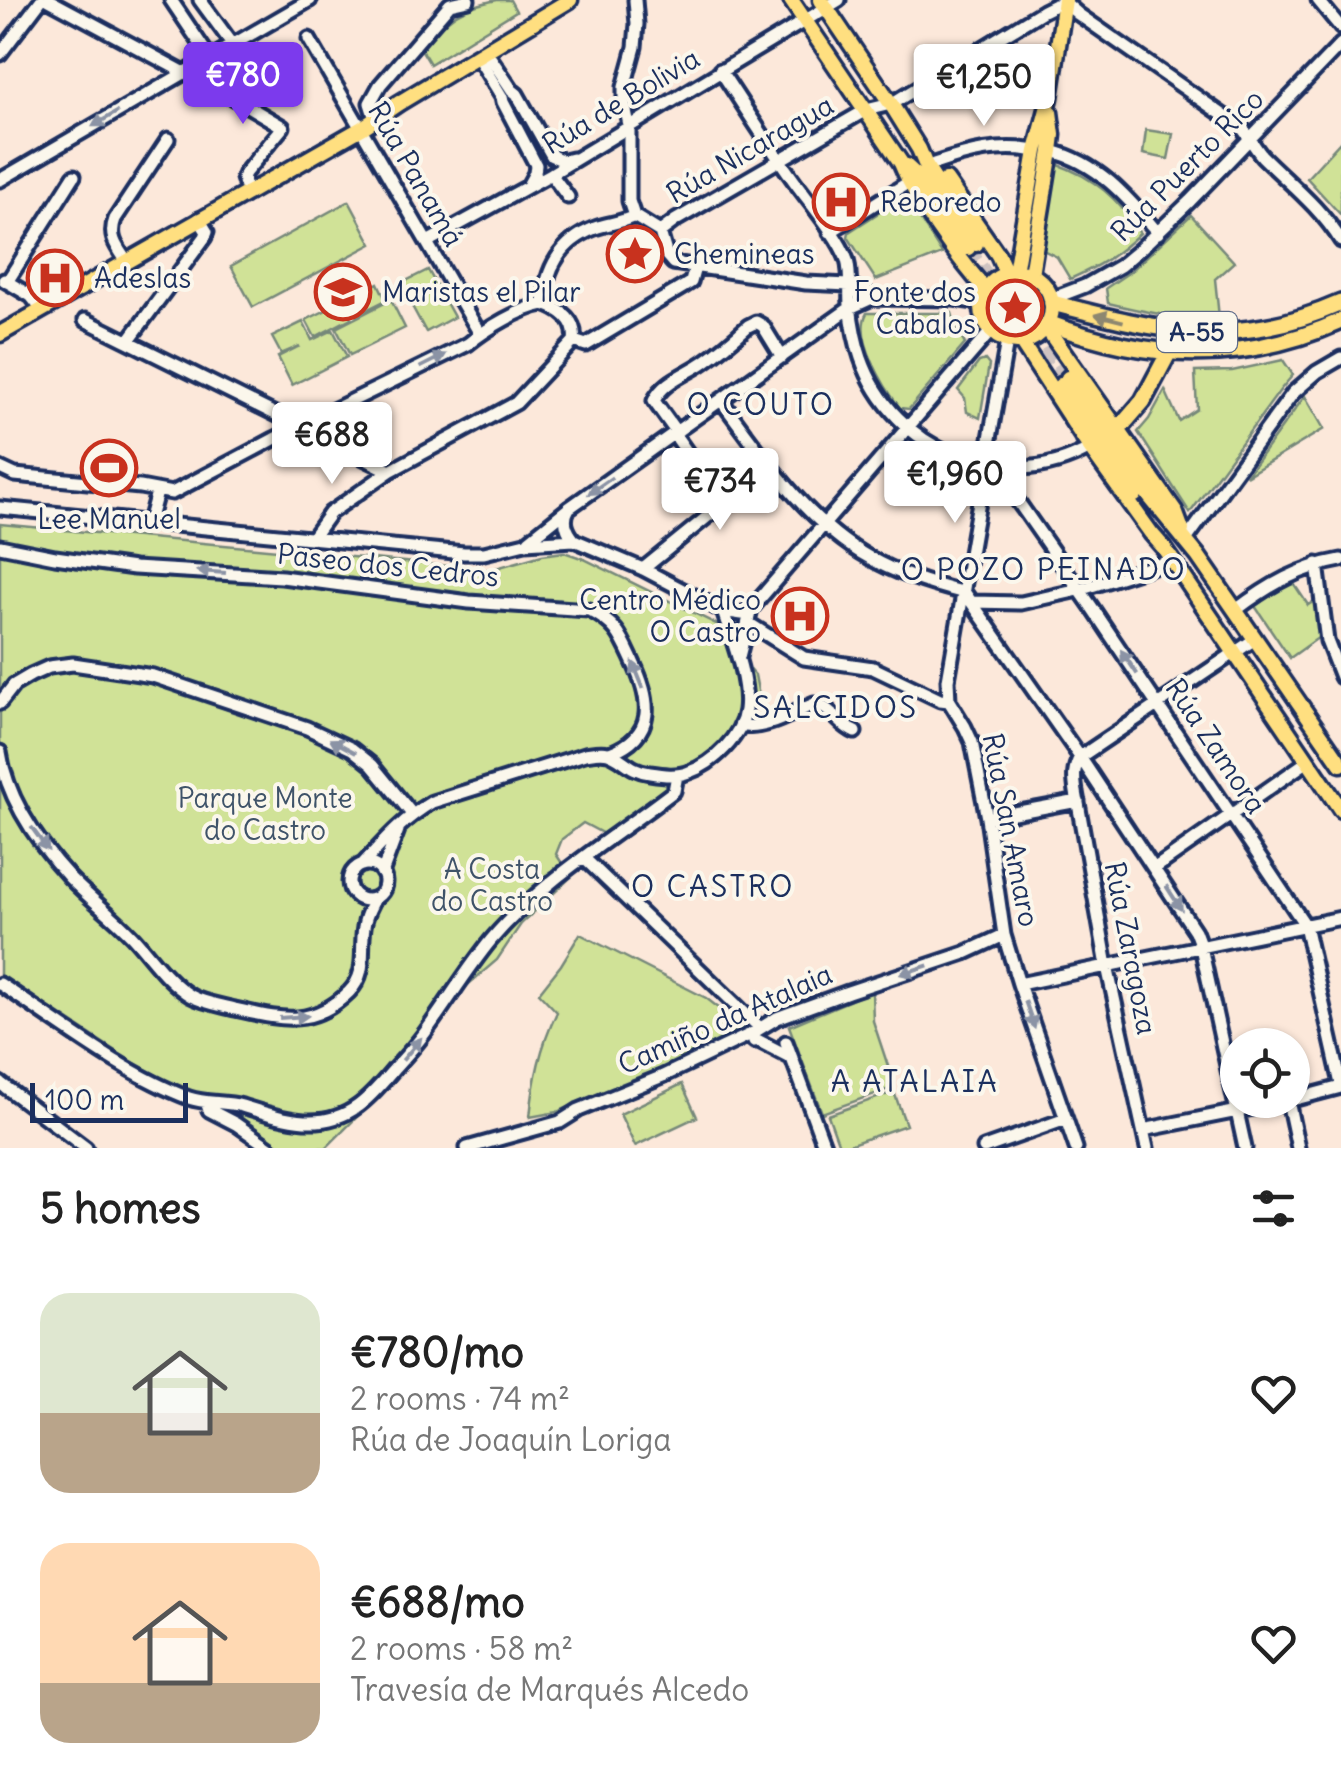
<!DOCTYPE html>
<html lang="en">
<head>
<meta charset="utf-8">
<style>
	:root { --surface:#fff; --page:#f6f6f6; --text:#222; --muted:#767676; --accent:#7c3aed }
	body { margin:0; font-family:Delius,sans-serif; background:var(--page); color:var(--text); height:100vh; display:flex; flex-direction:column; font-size:38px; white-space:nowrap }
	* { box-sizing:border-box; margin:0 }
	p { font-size:32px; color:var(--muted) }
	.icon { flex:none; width:55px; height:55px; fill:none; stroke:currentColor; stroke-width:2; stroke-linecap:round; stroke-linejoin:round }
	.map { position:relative; height:1148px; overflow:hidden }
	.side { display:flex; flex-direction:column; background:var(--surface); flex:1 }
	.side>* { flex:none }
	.buttons { position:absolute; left:1220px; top:1028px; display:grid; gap:20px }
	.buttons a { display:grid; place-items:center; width:90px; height:90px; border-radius:50%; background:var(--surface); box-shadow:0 2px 8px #0004; font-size:50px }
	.scale { position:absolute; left:30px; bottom:25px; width:158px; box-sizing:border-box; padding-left:10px; border:5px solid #1b2f5e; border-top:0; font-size:28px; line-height:35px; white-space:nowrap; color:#1b2f5e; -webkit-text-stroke:8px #fbf7ec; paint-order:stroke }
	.price { position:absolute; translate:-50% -85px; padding:0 22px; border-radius:10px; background:#fff; color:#222; font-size:32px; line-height:65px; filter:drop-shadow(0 2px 5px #0008) }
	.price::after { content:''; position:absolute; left:50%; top:60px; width:30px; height:22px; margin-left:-15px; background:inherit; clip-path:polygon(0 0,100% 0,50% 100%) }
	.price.selected { background:var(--accent); color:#fff }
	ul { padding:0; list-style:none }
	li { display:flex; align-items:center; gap:30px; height:250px; padding:0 40px }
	li span { display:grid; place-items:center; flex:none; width:280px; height:200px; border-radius:30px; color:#555 }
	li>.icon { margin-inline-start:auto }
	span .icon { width:120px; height:120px; fill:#fffc; stroke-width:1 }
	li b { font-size:42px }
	h2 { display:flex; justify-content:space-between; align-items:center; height:120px; padding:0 40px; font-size:42px }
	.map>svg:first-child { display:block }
	.green { fill:#d0e297; stroke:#76887a; stroke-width:2.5 }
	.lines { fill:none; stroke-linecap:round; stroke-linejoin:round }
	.major-tunnel { stroke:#cfc3c1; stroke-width:14; stroke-dasharray:14 7; stroke-linecap:butt }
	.minor-casing { stroke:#1b2f5e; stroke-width:19 }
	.major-casing { stroke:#1b2f5e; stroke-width:21 }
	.highway-casing { stroke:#1b2f5e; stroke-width:22 }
	.minor { stroke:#fbf7ec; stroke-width:11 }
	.major { stroke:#ffdf80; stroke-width:14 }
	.highway { stroke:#ffdf80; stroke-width:15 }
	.oneway { fill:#8b93a5 }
	.oneway2 { fill:#8d876f }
	.labels { text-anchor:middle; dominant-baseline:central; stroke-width:8; stroke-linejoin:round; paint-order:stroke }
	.shield { fill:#fbf7ec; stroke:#5e6b89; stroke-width:2.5 }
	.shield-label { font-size:25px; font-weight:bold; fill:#1b2f5e }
	.street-label { font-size:28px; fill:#1b2f5e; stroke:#fbf7ec }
	.poi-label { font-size:28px; fill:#1b2f5e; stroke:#fbf7ec; text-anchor:start }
	.park-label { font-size:28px; fill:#3f5369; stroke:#fbf7ec }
	.neighbourhood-label { font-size:30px; letter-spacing:2.5px; fill:#1b2f5e; stroke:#fbf7ec }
</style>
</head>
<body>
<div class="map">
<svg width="1341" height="1148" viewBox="0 0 1341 1148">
	<rect width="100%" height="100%" fill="#fce8da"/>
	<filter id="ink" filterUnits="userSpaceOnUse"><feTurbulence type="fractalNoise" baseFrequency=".01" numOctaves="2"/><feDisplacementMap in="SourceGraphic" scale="20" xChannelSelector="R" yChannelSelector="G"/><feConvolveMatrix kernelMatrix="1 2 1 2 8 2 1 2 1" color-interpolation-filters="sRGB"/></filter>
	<g filter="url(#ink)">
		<!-- green -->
		<path class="green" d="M 497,0 L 510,0 L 516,11 L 430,64 L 421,49 C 449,17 454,9 497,0 Z
			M 1146,130 L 1173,134 L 1168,159 L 1143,154 Z
			M 1341,141 L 1341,215 L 1307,178 Z
			M 1056,164 C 1094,177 1119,199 1140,233 C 1117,255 1099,266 1070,279 L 1057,257 L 1041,249 Z
			M 903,197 L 906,197 L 942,254 L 876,280 L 848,237 L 849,232 Z
			M 349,201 L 372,244 L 253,307 L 231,266 Z
			M 1191,215 L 1234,262 L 1215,279 L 1219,317 C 1180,320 1146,312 1108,303 L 1106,288 L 1131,271 Z
			M 428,270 L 454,317 L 426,332 L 400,284 Z
			M 378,283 L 386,300 L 356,315 L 347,299 Z
			M 391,300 L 405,328 L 350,355 L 336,328 Z
			M 343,302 L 351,318 L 315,337 L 306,320 Z
			M 867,313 L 952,313 L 957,331 L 965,344 L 909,409 L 900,408 C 885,388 853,337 867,313 Z
			M 303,322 L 312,340 L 333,330 L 347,357 L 292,385 L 278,357 L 300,346 L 281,354 L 272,337 Z
			M 985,360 L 989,365 L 980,418 L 967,412 L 965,398 L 958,390 L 979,362 Z
			M 1283,360 L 1293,375 L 1281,389 L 1190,513 L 1138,432 L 1149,419 L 1165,390 L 1179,421 L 1197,409 L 1195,372 L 1232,371 Z
			M 1305,396 L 1324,429 L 1246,476 Z
			M 0,524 L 489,570 L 542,555 L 564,552 L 584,559 L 722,627 L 727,644 L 755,675 L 759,696 L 739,713 C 737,730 725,740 713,752 L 604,834 L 583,823 L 562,839 L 556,854 L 571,877 L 521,924 L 497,960 L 463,989 L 431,1036 L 372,1102 L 326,1148 L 284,1148 L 233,1116 L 129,1060 L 0,975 Z
			M 1292,581 L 1308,605 L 1316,600 L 1322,635 L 1290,658 L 1255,606 Z
			M 580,934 L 706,998 L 747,1030 L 675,1063 L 557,1112 L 530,1117 C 534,1078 540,1048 557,1012 L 539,993 L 561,965 Z
			M 872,991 L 873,1021 L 889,1069 L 892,1088 L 822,1113 L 789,1026 Z
			M 682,1084 L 697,1117 L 635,1146 L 620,1114 Z
			M 894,1092 L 906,1125 L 840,1148 L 828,1115 Z"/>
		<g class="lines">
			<!-- major-tunnel -->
			<path class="major-tunnel" d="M 969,249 L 1061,385
				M 1026,317 L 1023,277 L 1040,174
				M 1035,329 L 1068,378"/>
			<!-- minor casing -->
			<g class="minor-casing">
				<path id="minor" d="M 49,0 L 185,73
					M 171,0 L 210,58
					M 200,0 L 233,45
					M 1062,0 L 1078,14 L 1243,129 C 1250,138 1255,148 1262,156 C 1290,184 1320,207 1341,241
					M 1318,0 L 1341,28
					M 309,39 L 480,334
					M 486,51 L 512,90 L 517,94 L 552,156 L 564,161 L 572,159
					M 0,54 L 41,0
					M 477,56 L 502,97 L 503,102 L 536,165 L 535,173 L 529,184
					M 720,70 C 744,106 767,143 792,178 C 808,201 838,235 847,260 C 851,273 849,291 850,305 C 852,323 855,341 861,358 C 893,450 1003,498 1090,448
					M 224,92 L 283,127 L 245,173 L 243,178 L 248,194
					M 375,119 L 370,103 L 380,85 L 450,4 L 468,0
					M 1051,151 C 1098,162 1128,198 1158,233
					M 934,164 C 969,152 1000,144 1036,151
					M 551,174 L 568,197
					M 0,180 L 310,0
					M 634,216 L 660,232 L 667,256 L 673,263 L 806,283 L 849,285 L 867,293 L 872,298 L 954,299 L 982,303
					M 634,216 L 629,201 L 629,125 L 624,101 L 624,87 L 635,47 L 637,24 L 635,0
					M 660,232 L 676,220 L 866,110 L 891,104 L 1043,11 L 1055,5 L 1064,4
					M 830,232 L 909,182
					M 427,242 L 551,174 L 839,0
					M 127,262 C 117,247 108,237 115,219 L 168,139
					M 4,280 L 31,296 L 42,310
					M 7,282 L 74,176
					M 1051,299 L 1085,286 L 1120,266 L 1139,250 L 1190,201 L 1341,44
					M 544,304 C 545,269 561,241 595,228 C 608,223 622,223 634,216
					M 544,304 C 562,310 577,321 574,341
					M 85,320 L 390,471
					M 129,340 L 205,237 L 207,232 L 199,219
					M 574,341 L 586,345 L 683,287 L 691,282 L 695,267
					M 1007,341 L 948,680 L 949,701 L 965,727 L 972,742 L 987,818 L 1004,935 L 1019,984 L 1076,1148
					M 721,400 C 763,457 807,523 870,558 C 899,575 933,585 965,593
					M 677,433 L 654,401 C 663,381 687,374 704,362 C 720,351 734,339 748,326 L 756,322 L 763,326 L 782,357
					M 675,435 L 723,504
					M 986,465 L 1005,483 L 1091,606 L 1305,925 L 1341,1084
					M 0,468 L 15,475 L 140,487 L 172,493 L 274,439 L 468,344 C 486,329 521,308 544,304
					M 0,508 L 464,553 L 484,553 L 525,543 L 574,540 L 643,569 L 723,611 L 742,614 L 751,609
					M 569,508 C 562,520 566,530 574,540
					M 149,522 L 157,492
					M 312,538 L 330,513 L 390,471 L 516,403 L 574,341
					M 529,540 L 569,508 L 850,308 L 872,298
					M 1186,540 L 1293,393 L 1317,372 L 1341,358
					M 0,546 L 55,557 L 134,568 L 282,577 L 469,602 L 589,610 C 617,624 621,636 633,662 C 651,700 657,735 610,753
					M 1317,564 L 1327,641 L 1341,677
					M 643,569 L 771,465
					M 965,593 L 1080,757 L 1195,931 L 1201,947 L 1245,1148
					M 972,602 L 1021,603 L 1079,590 L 1173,560
					M 1236,610 C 1269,585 1300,567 1341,560
					M 748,623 L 804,658 L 873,668 L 940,700 L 949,701
					M 739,657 L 751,609 L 991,331
					M 0,703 L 14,685 L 31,675 L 49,667 L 73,664 L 153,676 L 307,728 L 352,749 L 372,765 L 412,814
					M 741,725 C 763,732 794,712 814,704 C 832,707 839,726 855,732
					M 0,752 C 7,799 38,843 70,878 C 89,898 112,915 132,936 C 150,955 167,982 191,996 C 204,1003 220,1005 235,1009 C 280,1019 311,1029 349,992 C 368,973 360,950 364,927 C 365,916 370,908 375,898
					M 1080,757 C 1073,769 1074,779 1076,792 L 1107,966 L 1147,1148
					M 1080,757 L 1255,639
					M 987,818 L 1078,801
					M 584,858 L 760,1028
					M349 882a18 18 0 1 1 36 0a18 18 0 1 1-36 0Z
					M 362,865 C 385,840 402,820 432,802 L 585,754 C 592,753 601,751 608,753 C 624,758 628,770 650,773 C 663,775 677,777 689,772 C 713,764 742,736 745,710 C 749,681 732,639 723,611
					M 1155,868 L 1308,761
					M 382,873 L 398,830
					M 0,984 C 58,1022 124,1074 189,1098 C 206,1104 224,1101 242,1106 C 281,1118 321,1133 358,1106 C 372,1096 383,1082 395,1068 C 407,1055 419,1042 429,1027 C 450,998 468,968 491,940 C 542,880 612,839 674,791 L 677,775
					M 1019,984 L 1341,918
					M 754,1041 L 757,1040 L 792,1058
					M 786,1042 L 825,1148
					M 0,1083 L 86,1148
					M 1288,1101 L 1298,1148
					M 206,1102 L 209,1110 L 236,1124 L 270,1148
					M 1143,1130 L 1288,1101 L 1341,1087
					M 467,1148 L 560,1122 L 579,1110 L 663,1076 L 751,1034 L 777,1018 L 848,992 L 965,953 L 1004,935
					M 984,1148 L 1066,1119"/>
			</g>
			<!-- major casing -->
			<g class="major-casing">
				<path id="major" d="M 791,0 L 901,163 C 917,202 957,257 986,290
					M 821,0 L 891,104 L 919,149 L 927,168 L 976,244
					M 906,166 L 917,176 L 968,248
					M 946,180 L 998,255 L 1006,273
					M982 307a35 35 0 1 1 70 0a35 35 0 1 1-70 0Z
					M 1015,272 L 1036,151 L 1050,98 L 1065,0
					M 1031,274 L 1051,151 L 1053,135 L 1050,112
					M 1046,327 L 1175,511 L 1182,530
					M 0,334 L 362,128 L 399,103 L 570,0
					M 1021,342 L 1090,448 L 1151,533 L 1164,548 L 1341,810
					M 1068,378 L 1150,497 L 1198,556 L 1341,764
					M 1061,385 L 1135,495"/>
			</g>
			<!-- highway casing -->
			<g class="highway-casing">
				<path id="highway" d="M 1052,303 C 1161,331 1233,350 1341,303
					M 1048,323 C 1147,361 1243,365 1341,321
					M 1118,430 L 1143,401 L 1169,352"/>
			</g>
			<!-- minor -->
			<use href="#minor" class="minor"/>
			<!-- major -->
			<use href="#major" class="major"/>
			<!-- highway -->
			<use href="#highway" class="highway"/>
		</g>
		<!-- one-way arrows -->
		<defs><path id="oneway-solid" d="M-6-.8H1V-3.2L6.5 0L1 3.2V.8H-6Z" transform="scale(2.5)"/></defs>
		<g class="oneway">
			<use href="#oneway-solid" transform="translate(105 119) rotate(150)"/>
			<use href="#oneway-solid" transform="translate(433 361) rotate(-27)"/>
			<use href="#oneway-solid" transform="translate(600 486) rotate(145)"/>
			<use href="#oneway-solid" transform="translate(211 572) rotate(-176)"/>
			<use href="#oneway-solid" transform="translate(1129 662) rotate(-124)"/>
			<use href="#oneway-solid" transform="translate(638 675) rotate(-112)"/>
			<use href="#oneway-solid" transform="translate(343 746) rotate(-152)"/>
			<use href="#oneway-solid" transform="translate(40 839) rotate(54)"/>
			<use href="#oneway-solid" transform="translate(1174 898) rotate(57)"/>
			<use href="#oneway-solid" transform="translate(914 970) rotate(162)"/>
			<use href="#oneway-solid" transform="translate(1030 1015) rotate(71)"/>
			<use href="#oneway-solid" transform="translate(294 1017) rotate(-4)"/>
			<use href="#oneway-solid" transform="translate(412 1049) rotate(-50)"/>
		</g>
		<use class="oneway2" href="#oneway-solid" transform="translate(1109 318) rotate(-166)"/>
	</g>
	<!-- icons -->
	<defs>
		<g id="hospital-ring" transform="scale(2.875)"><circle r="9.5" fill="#fbf7ec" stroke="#c8321e" stroke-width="1.5"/><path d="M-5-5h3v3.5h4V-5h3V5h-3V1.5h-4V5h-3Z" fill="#c8321e"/></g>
		<g id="sight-ring" transform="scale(2.875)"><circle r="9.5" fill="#fbf7ec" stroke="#c8321e" stroke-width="1.5"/><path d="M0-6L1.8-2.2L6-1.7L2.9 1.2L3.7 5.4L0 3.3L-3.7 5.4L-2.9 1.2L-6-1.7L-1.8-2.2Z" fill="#c8321e"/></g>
		<g id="school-ring" transform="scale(2.875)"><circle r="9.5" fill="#fbf7ec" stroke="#c8321e" stroke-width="1.5"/><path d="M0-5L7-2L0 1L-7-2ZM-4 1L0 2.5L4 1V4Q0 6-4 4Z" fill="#c8321e"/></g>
		<g id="stadium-ring" transform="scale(2.875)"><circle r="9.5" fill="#fbf7ec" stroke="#c8321e" stroke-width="1.5"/><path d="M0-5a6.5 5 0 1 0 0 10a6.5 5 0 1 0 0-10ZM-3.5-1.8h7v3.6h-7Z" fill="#c8321e"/></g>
	</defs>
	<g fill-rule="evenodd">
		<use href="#hospital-ring" x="841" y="202"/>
		<use href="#sight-ring" x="635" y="254"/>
		<use href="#hospital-ring" x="55" y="278"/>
		<use href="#school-ring" x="343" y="292"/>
		<use href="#sight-ring" x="1015" y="308"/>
		<use href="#stadium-ring" x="109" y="468"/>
		<use href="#hospital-ring" x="800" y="616"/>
	</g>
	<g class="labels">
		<!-- shield labels -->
		<rect class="shield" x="1157" y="312" width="80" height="40" rx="8"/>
		<g class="shield-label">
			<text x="1197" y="332">A-55</text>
		</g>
		<!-- street labels -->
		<g class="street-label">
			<text transform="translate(621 101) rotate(-31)">Rúa de Bolivia</text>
			<text transform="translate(750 149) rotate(-30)">Rúa Nicaragua</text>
			<text transform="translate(1187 165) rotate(-45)">Rúa Puerto Rico</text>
			<text transform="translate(416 174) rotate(60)">Rúa Panamá</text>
			<text transform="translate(388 565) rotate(6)">Paseo dos Cedros</text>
			<text transform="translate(1216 746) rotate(56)">Rúa Zamora</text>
			<text transform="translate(1011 830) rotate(79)">Rúa San Amaro</text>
			<text transform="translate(1131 948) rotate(79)">Rúa Zaragoza</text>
			<text transform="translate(725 1019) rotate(-24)">Camiño da Atalaia</text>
		</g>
		<!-- poi labels -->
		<g class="poi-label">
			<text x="880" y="202">Reboredo</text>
			<text x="674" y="254">Chemineas</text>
			<text x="94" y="278">Adeslas</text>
			<text x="382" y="292">Maristas el Pilar</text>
			<text x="976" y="292" text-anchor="end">Fonte dos<tspan x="976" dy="32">Cabalos</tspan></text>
			<text x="109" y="519" text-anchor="middle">Lee Manuel</text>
			<text x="761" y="600" text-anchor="end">Centro Médico<tspan x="761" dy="32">O Castro</tspan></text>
		</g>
		<!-- park labels -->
		<g class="park-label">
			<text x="265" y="798">Parque Monte<tspan x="265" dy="32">do Castro</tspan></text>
			<text x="492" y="869">A Costa<tspan x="492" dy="32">do Castro</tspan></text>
		</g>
		<!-- neighbourhood labels -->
		<g class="neighbourhood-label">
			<text x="761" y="404">O COUTO</text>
			<text x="1044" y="569">O POZO PEINADO</text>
			<text x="836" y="707">SALCIDOS</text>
			<text x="713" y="886">O CASTRO</text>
			<text x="915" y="1081">A ATALAIA</text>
		</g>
	</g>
</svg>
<div class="buttons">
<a><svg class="icon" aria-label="locate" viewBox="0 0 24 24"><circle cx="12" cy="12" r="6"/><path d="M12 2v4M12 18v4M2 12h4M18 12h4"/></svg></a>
</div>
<div class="scale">100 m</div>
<b class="price selected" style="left:243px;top:127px">€780</b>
<b class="price" style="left:984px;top:129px">€1,250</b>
<b class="price" style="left:332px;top:487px">€688</b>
<b class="price" style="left:955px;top:526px">€1,960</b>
<b class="price" style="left:720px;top:533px">€734</b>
</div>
<section class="side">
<h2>5 homes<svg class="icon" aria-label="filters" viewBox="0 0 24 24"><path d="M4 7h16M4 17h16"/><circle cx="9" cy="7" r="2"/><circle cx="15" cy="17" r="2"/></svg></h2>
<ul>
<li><span style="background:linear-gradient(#dfe7d0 60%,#b9a48a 0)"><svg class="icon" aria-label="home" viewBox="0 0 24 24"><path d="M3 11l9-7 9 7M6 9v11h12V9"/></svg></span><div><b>€780/mo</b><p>2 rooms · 74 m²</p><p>Rúa de Joaquín Loriga</p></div><svg class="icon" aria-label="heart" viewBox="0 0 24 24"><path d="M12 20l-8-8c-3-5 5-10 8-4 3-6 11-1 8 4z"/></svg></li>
<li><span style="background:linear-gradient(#ffd9b3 70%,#b9a48a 0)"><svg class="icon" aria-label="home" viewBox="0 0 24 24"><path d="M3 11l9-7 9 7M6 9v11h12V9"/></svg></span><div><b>€688/mo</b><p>2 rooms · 58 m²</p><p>Travesía de Marqués Alcedo</p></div><svg class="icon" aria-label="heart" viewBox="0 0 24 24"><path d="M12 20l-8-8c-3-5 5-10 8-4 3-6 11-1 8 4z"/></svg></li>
</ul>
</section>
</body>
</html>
